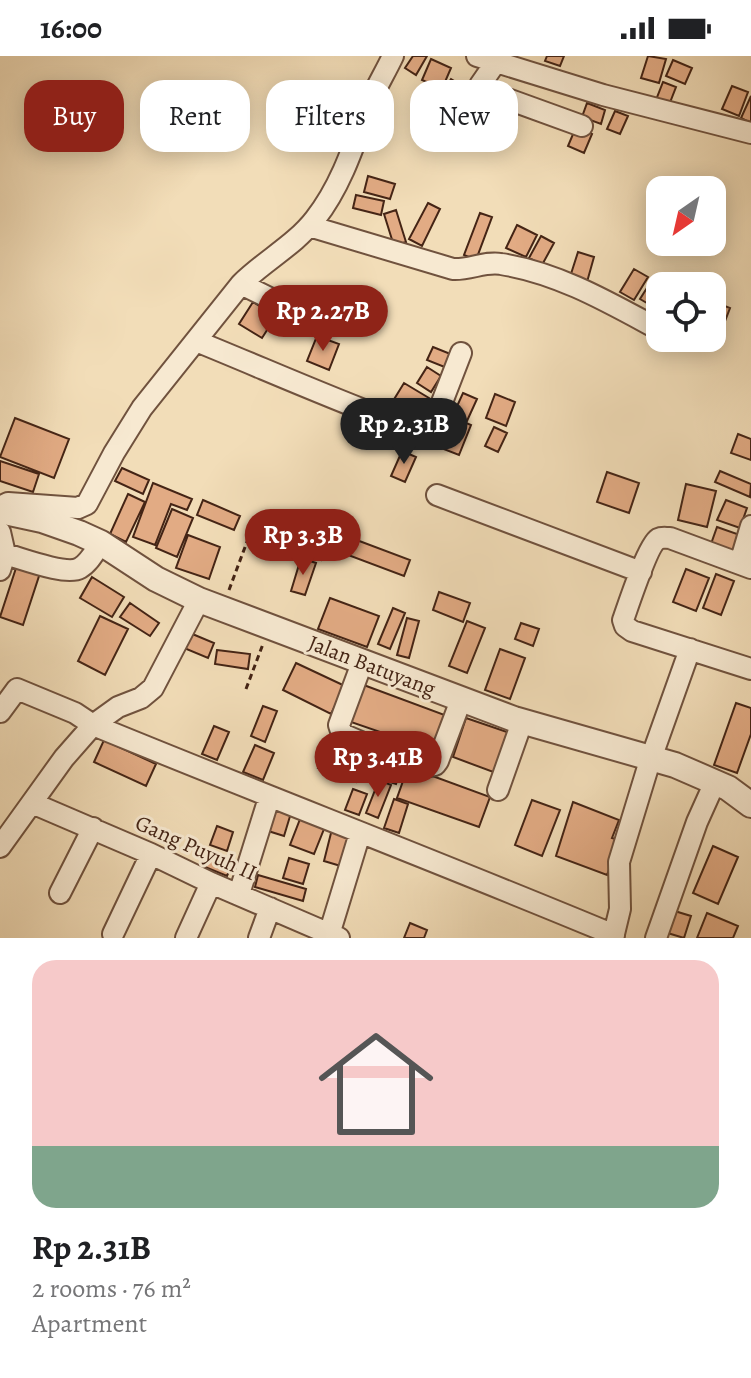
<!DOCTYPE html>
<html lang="en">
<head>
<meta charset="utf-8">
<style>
	:root { --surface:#fff; --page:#f6f6f6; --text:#202124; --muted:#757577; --line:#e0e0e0; --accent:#8f2418 }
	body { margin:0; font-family:Alegreya,serif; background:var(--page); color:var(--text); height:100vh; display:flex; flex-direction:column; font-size:30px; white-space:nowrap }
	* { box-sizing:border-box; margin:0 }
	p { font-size:26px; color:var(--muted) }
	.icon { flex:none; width:44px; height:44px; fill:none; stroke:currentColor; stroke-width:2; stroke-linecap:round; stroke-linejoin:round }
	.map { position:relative; height:882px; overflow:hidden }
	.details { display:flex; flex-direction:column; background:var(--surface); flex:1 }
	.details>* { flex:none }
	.top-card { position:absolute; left:24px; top:24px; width:704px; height:72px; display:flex; gap:16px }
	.needle { width:52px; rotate:214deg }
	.fabs { position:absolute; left:646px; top:120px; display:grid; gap:16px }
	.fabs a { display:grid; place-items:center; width:80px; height:80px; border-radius:16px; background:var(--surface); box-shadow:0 4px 20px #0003; font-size:40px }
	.price { position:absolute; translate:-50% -68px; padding:0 18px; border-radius:28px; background:var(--accent); color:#fff; font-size:26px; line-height:52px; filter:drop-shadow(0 2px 4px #0008) }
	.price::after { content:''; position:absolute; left:50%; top:48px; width:24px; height:18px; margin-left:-12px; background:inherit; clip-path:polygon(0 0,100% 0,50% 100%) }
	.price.current { background:#222; color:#fff }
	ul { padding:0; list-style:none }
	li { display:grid; align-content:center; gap:16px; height:424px; padding:0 32px }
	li+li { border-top:2px solid var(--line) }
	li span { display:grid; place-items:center; height:248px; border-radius:24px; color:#555 }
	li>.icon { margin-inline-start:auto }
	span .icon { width:144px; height:144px; fill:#fffc; stroke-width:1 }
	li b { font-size:34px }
	.chip { padding:0 28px; border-radius:24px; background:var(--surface); box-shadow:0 4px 20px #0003; font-size:28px; line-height:72px }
	.chip.current { background:var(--accent); color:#fff }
	.status { display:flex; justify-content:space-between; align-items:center; height:56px; padding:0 40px; background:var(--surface); direction:ltr }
	.status svg { height:22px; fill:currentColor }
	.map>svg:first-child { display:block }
	.building { fill:#e2ab84; stroke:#442415; stroke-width:2 }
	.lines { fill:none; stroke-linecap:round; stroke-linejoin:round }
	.minor-casing { stroke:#70523e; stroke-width:24 }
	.tertiary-casing { stroke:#70523e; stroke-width:28 }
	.path { stroke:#442415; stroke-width:3; stroke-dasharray:6 4; stroke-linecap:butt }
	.minor { stroke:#f7e9d1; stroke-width:20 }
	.tertiary { stroke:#f7e9d1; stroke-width:24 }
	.labels { text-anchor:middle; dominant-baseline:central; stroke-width:6; stroke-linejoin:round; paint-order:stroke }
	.street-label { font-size:22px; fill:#442415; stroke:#f7e9d1 }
</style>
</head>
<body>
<div class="status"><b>16:00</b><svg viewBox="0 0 49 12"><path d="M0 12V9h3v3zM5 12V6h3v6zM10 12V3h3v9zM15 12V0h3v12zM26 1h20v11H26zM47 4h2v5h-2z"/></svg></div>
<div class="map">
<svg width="751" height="882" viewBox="0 0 751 882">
	<rect width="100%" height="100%" fill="#f2ddb8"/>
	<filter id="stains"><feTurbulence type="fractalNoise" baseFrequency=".0025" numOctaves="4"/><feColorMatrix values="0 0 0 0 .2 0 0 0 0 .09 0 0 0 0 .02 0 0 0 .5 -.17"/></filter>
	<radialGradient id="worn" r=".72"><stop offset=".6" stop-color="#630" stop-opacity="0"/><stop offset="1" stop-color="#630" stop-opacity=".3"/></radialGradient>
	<!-- building -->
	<path class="building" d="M 413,0 L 427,0 L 416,19 L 405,12 Z
		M 547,0 L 564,0 L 560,10 L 545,5 Z
		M 648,0 L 666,3 L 659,27 L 641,22 Z
		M 431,3 L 451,12 L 442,33 L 422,24 Z
		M 673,4 L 692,12 L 685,28 L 666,20 Z
		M 451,23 L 466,32 L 453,53 L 437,44 Z
		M 663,26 L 676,31 L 669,49 L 656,44 Z
		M 732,30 L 748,36 L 739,60 L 722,53 Z
		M 751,40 L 751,67 L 741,62 Z
		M 587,47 L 605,54 L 601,68 L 582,61 Z
		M 491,54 L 506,61 L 499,75 L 484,68 Z
		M 615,55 L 628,60 L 620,78 L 607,73 Z
		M 576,71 L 592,78 L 584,97 L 568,90 Z
		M 368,120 L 395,128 L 390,143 L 364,136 Z
		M 356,139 L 384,145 L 381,159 L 353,152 Z
		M 428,147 L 440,153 L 422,190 L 409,183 Z
		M 396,154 L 406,186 L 394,190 L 384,158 Z
		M 480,157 L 492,161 L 476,204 L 464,199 Z
		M 517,169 L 537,179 L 526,201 L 506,192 Z
		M 541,180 L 554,187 L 542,209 L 529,202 Z
		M 578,196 L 594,201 L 587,226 L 570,221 Z
		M 634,213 L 648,221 L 634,244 L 620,236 Z
		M 652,224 L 662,230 L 660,230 L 660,237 L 652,250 L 640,243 Z
		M 291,234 L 313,242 L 308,255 L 286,247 Z
		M 318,241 L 338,250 L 331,267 L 311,258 Z
		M 712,245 L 730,252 L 722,273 L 712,269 Z
		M 253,246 L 276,260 L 262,282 L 239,268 Z
		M 317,280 L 339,288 L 329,314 L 307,305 Z
		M 433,291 L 453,299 L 447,312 L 427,304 Z
		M 427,311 L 441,320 L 431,336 L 417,327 Z
		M 404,327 L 429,342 L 418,360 L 393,345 Z
		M 463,337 L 477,343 L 467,365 L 453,359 Z
		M 495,338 L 515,346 L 506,370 L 486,362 Z
		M 448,359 L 471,369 L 459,399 L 441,392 L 449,372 L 443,370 Z
		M 15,362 L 69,383 L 54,422 L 0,401 Z
		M 494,371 L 507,377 L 498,396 L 485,390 Z
		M 738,378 L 751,383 L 751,404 L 731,397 Z
		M 402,395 L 416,401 L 405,426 L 391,420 Z
		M 0,405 L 39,418 L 33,436 L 0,425 Z
		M 122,412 L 149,424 L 143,438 L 115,425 Z
		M 720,415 L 751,428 L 750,441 L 715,426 Z
		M 607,416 L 639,427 L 629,457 L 597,446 Z
		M 153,427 L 192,443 L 187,454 L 171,448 L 155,489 L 133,481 Z
		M 686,428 L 716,435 L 707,471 L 678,464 Z
		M 128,438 L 145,446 L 126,486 L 110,478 Z
		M 203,444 L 240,460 L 234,474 L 197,459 Z
		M 726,444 L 747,452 L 740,472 L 717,464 Z
		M 172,453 L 193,462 L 177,501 L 156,492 Z
		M 717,471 L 740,479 L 734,496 L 711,488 Z
		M 188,479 L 220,491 L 209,523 L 176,512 Z
		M 277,480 L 324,492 L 321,504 L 274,491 Z
		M 346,480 L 410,504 L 404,520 L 340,496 Z
		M 301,502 L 316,507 L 305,539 L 291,535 Z
		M 17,509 L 40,517 L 23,569 L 0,561 Z
		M 686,513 L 709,522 L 696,555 L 673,546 Z
		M 716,518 L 734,525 L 721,559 L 703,552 Z
		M 92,521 L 124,541 L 112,561 L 80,542 Z
		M 439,536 L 470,547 L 463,566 L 433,554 Z
		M 330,542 L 379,560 L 367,591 L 318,573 Z
		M 130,547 L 159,567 L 150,580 L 120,561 Z
		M 393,552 L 405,557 L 390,593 L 378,588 Z
		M 100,560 L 128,573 L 105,619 L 78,605 Z
		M 407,562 L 419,565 L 409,602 L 397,599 Z
		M 467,565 L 485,572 L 467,617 L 449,610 Z
		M 521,567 L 539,573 L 533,590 L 515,583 Z
		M 190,577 L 214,587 L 208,602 L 184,592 Z
		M 500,593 L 525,602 L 510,643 L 485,634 Z
		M 217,594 L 250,598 L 248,613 L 215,608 Z
		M 296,607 L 345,630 L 331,658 L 283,634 Z
		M 361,628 L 450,661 L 438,696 L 348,665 Z
		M 736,647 L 751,652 L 751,678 L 737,717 L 714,709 Z
		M 263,650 L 277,655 L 265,686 L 251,680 Z
		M 466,662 L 510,677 L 496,717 L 453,701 Z
		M 214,670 L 229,676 L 217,704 L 202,698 Z
		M 104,684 L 156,708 L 146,730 L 94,706 Z
		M 255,689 L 274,697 L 263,724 L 243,716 Z
		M 326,691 L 363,705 L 356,726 L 318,712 Z
		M 371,696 L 403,706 L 396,728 L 365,718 Z
		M 408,711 L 490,741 L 479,771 L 397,742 Z
		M 379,724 L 391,729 L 378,762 L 366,757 Z
		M 353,733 L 367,738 L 359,759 L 345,754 Z
		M 394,743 L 408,748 L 399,777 L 384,772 Z
		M 532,744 L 560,754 L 542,800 L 515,789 Z
		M 573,746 L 619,764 L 612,782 L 620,784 L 607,819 L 556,800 Z
		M 273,751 L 291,757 L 284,780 L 265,774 Z
		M 302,758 L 326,768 L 314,798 L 290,789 Z
		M 217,770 L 233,776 L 227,795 L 210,789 Z
		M 332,773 L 353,779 L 344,811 L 324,805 Z
		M 713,790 L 738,801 L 718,848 L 693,837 Z
		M 211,797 L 233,806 L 227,820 L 205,811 Z
		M 289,802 L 309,808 L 303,828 L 283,822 Z
		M 258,819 L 306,833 L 303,845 L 255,831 Z
		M 668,853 L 691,860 L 684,882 L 661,875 Z
		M 707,857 L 738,870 L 733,882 L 697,882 Z
		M 410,867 L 427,874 L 424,882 L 404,882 Z"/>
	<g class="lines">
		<!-- minor casing -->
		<g class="minor-casing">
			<path id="minor" d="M 477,0 L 603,39 L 751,77
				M 496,6 L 480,29 L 480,33 L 582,70
				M 309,170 L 453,213 C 470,214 485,205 501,208 C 559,217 610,247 660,274
				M 241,228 L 316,265
				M 196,285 C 260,311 323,339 387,363 C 397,366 406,373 415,376 C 422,378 427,376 432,372 L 461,297
				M 437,439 L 641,516
				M 0,451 L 8,447 L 78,452 L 87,448 L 114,397 L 142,352 L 241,228 C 264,205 295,189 315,163 C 341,130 354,89 368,50 C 375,33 385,17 393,0
				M 0,476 L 5,498 L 0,514
				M 5,498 C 21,502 66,520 80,512 C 89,507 95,495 101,487
				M 740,507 L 751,470
				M 751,512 L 670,482 C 665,482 662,481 658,483 C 648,489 628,550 623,564 L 625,570 L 632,575 L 751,613
				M 362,607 L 339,669 L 342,678 L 384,696 L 430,710 L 435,709 L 438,705 L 461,644
				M 0,656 L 17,633 L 75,657 L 93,669 C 266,740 441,807 614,879
				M 498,734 L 522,666
				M 32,747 L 151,798 L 211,827 L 339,882
				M 0,791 L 64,702 L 93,669 L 118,651 L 141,642 L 153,632 L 199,544
				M 60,837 L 93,772
				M 239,838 L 269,742
				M 113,878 L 151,798
				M 186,882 L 211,827
				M 259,882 L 270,852
				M 328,882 L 360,777
				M 613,882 L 620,853 L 619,806 L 648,711 L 690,593
				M 656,882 L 697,766 L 715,726"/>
		</g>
		<!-- tertiary casing -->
		<g class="tertiary-casing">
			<path id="tertiary" d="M 0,455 L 42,464 L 79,477 L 101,487 L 156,523 L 199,544 L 514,663 L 675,709 L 728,732 L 751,749"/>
		</g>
		<!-- path -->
		<path class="path" d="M 229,534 L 254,467
			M 246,633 L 263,588"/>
		<!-- minor -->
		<use href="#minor" class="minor"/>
		<!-- tertiary -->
		<use href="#tertiary" class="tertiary"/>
	</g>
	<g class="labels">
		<!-- street labels -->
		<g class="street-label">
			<text transform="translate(372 610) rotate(21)">Jalan Batuyang</text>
			<text transform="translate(196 792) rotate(24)">Gang Puyuh II</text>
		</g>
	</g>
	<rect width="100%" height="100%" filter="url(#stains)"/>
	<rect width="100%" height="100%" fill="url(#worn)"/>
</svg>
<div class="fabs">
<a><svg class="needle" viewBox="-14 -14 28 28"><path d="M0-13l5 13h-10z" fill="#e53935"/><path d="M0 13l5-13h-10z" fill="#757577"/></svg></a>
<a><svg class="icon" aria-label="locate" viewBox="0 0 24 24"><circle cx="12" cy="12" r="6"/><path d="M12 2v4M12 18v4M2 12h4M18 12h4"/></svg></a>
</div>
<b class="price" style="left:323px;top:297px">Rp 2.27B</b>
<b class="price current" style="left:404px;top:410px">Rp 2.31B</b>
<b class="price" style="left:303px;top:521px">Rp 3.3B</b>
<b class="price" style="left:378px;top:743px">Rp 3.41B</b>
<div class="top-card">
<a class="chip current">Buy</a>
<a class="chip">Rent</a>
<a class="chip">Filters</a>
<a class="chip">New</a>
</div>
</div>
<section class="details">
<ul>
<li><span style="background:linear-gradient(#f6c9c9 75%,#7fa58c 0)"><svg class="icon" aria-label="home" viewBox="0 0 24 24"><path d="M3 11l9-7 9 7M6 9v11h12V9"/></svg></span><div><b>Rp 2.31B</b><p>2 rooms · 76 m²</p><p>Apartment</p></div></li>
</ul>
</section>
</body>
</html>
